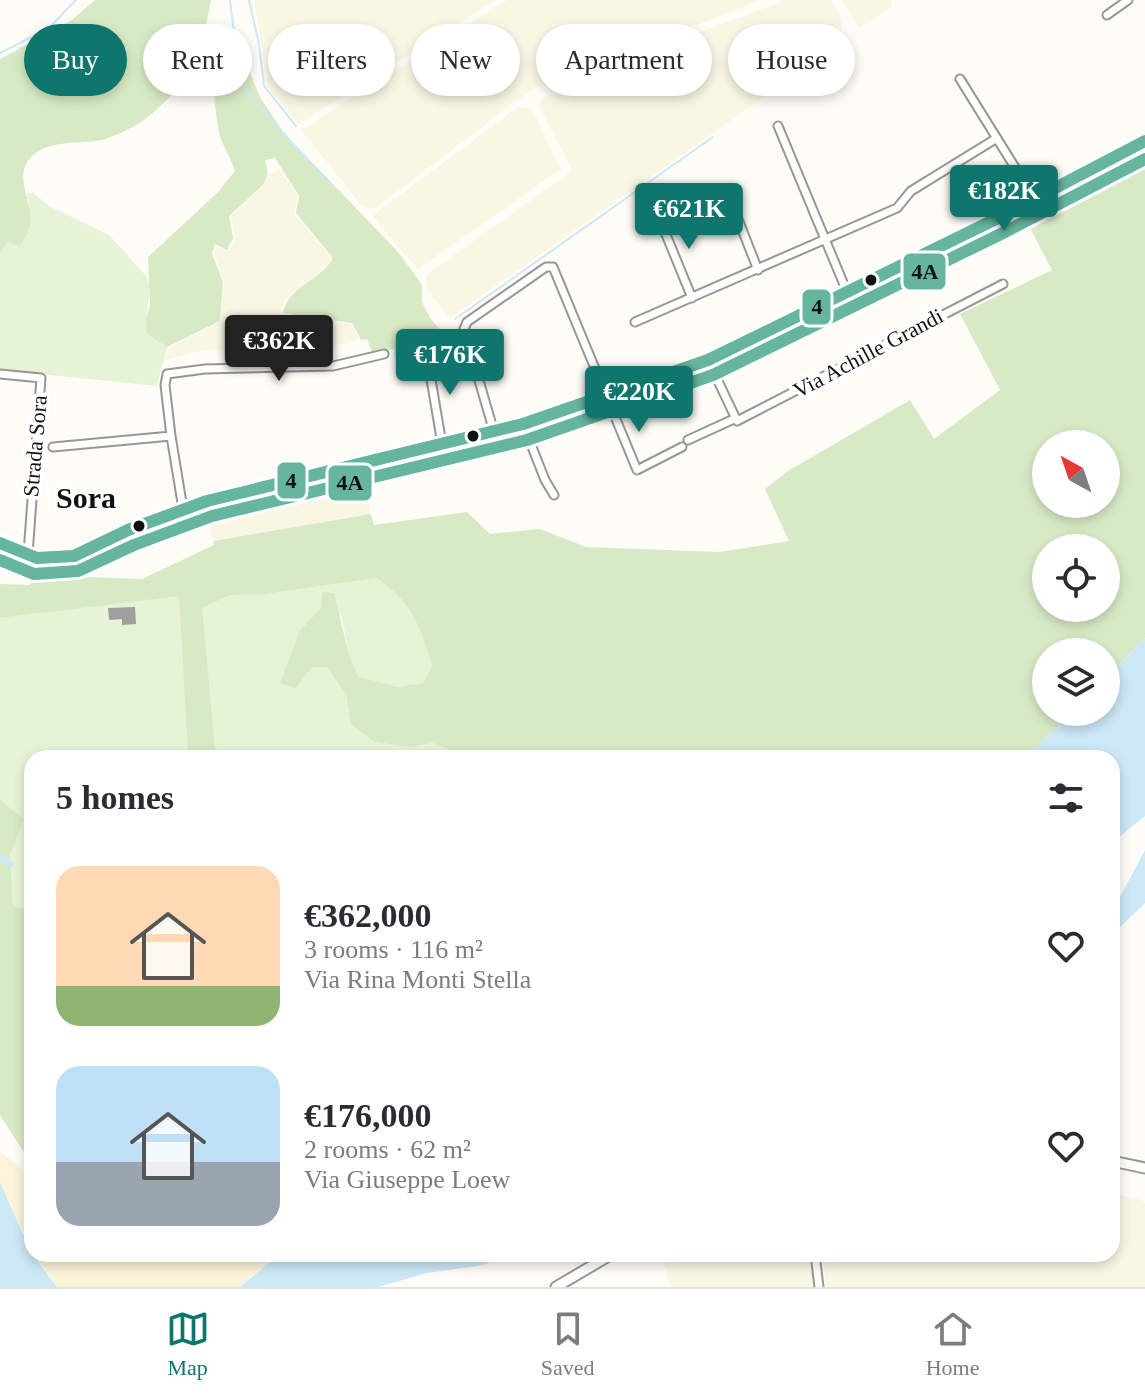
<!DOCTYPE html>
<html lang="en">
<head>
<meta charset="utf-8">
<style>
	:root { --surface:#fff; --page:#f2f2f3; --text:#2b2b33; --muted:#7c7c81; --line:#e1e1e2; --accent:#0f766e }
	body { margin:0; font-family:"Times New Roman",serif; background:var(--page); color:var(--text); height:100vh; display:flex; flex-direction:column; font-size:30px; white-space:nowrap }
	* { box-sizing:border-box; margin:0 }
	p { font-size:26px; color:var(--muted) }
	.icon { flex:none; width:44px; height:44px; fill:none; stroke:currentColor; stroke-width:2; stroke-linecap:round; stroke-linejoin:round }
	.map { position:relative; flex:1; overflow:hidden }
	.sheet { position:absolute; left:24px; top:750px; width:1096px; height:512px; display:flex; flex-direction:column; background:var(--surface); border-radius:24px; box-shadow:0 4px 12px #0003 }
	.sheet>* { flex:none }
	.banner { position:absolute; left:24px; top:24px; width:1098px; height:72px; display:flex; gap:16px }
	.needle { width:52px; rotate:320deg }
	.tools { position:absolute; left:1032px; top:430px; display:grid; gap:16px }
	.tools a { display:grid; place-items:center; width:88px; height:88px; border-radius:50%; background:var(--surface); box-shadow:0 4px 12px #0003; font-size:40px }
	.price { position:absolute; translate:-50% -68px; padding:0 18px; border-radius:8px; background:var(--accent); color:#fff; font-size:26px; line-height:52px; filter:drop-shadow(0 2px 4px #0008) }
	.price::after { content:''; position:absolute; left:50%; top:48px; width:24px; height:18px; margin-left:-12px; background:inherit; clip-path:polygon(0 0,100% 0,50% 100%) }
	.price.active { background:#222; color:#fff }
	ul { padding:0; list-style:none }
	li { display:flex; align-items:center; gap:24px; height:200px; padding:0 32px }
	li span { display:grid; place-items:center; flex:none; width:224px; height:160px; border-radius:24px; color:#555 }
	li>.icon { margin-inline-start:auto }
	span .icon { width:96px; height:96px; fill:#fffc; stroke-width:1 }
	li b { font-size:34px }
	h2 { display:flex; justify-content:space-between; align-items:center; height:96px; padding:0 32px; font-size:34px }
	.pill { padding:0 28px; border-radius:36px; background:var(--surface); box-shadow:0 4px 12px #0003; font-size:28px; line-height:72px }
	.pill.active { background:var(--accent); color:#fff }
	.tabs { display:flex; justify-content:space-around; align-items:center; height:112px; border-top:2px solid var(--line); background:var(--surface); font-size:22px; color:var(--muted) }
	.tabs a { display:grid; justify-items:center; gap:4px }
	.tabs .active { color:var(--accent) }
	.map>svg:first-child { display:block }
	.farmland { fill:#f9f7e4 }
	.green { fill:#e7f3d7 }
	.forest { fill:#d8eac5; fill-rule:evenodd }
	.sand { fill:#fcf4d9 }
	.water { fill:#cde8f7 }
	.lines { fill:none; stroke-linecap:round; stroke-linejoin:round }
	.stream { stroke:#cde8f7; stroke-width:2 }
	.canal { stroke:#cde8f7; stroke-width:7 }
	.building { fill:#a19f9c }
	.minor-casing { stroke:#979795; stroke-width:11 }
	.tertiary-casing { stroke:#979795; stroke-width:13 }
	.minor { stroke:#fffffe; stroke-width:7 }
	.tertiary { stroke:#fffffe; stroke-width:9 }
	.bus-1-casing { stroke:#fff; stroke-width:18 }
	.bus-2-casing { stroke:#fff; stroke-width:18 }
	.bus-1 { stroke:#66b59e; stroke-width:12 }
	.bus-2 { stroke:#66b59e; stroke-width:12 }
	.bus-dot { fill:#111; stroke:#fff; stroke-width:3 }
	.labels { text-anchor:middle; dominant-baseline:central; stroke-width:8; stroke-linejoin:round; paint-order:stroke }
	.street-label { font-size:22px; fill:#111; stroke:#fff }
	.district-label { font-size:30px; font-weight:bold; fill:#111; stroke:#fff }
	.line-badge { stroke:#fff; stroke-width:3 }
	.pale-badge-label { font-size:22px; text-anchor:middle; font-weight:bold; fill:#111 }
</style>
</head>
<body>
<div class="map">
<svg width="1145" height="1287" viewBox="0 0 1145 1287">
	<rect width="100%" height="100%" fill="#fdfcf7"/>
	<!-- farmland -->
	<path class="farmland" d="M 254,0 L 496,0 L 298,124 L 268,87 Z
		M 507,0 L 761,0 L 531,90 L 374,209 L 363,207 L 301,130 Z
		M 786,0 L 831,0 L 841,19 L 842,31 L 810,65 L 450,318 L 427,290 L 426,275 L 569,173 L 570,166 L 539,106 L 541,99 L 590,74 Z
		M 842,0 L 891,0 L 892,7 L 859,28 Z
		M 518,107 L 531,108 L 561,169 L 418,269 L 372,216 Z
		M 280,169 L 298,196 L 294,214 L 332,258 L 326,267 L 283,302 L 280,315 L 350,324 L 359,339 L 330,347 L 204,350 L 163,361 L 169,348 L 221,321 L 224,282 L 214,253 L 216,246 L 229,251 L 235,238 L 231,216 L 263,186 L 269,174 Z
		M 363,471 L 371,514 L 213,541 L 205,508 Z
		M 1112,1193 L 1142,1200 L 1145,1204 L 1145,1287 L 826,1287 L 822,1254 L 1112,1254 Z
		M 669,1254 L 811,1254 L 815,1287 L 670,1287 L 663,1261 Z"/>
	<!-- green -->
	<path class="green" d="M 27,193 L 33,193 L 49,206 L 109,235 L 147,277 L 150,289 L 146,320 L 147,334 L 167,347 L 157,386 L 0,370 L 0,253 L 8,242 L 19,247 L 29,205 Z
		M 376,578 C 412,602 421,625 432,666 L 423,683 L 398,687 L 358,678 L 349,655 L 342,617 L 322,592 L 321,608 L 300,630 L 312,667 L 327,667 L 346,695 L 351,725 L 375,742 L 409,747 L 433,743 L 454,752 L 455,758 L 216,758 L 201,608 L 230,595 L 266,594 Z
		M 179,595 L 188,758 L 32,758 L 32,913 L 13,905 L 10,855 L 23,819 L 0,800 L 0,618 Z"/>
	<!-- forest -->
	<path class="forest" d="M 95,0 L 211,0 C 201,63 169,119 105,139 C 81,146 42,136 26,164 C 17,183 33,204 30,224 C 29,232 23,240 20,247 L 8,242 L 0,253 L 0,59 L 72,20 Z
		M 233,54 L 243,57 L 261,99 L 284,133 L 399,253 L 422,285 L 422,302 L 430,318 L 448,339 L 396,364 L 394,349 L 372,352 L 367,339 L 361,340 L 352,323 L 283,313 C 288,286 322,280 333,258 L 296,213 L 299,196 L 275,158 L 265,160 L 268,174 L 263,185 L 229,216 L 233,238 L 227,250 L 215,244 L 212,253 L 223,282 L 220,321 L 167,347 L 147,334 L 146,320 L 150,305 L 148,257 L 217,193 L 235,171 C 231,158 224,148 220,136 C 217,125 211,81 216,73 C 220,66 228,60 233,54 Z
		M 1145,136 L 1145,638 L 1106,679 L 1106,652 L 1046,652 L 1046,712 L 1074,712 L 1024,758 L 455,758 L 454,752 L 433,743 L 409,747 L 375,742 L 351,725 L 346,695 L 327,667 L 312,667 L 296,688 L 280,683 L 300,630 L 321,608 L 322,592 L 334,593 L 349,655 L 358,677 L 398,687 L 423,683 L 432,666 C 420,625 412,602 376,578 L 266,594 L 230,595 L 202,608 L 216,758 L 188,758 L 179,596 L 0,618 L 0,584 L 30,585 L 40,565 L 69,564 L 83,577 L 142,579 L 214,545 L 213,541 L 371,514 L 374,525 L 467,512 L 490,534 L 540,529 L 586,547 L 719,552 L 789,541 L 765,489 L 788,471 L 910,400 L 934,439 L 1000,390 L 960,314 L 1052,270 L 1017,203 ZM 1046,444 L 1106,444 L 1106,504 L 1046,504 ZM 1046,548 L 1106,548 L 1106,608 L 1046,608 Z
		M 0,800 L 24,819 L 10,855 L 13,905 L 32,913 L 32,1165 L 0,1115 Z"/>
	<!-- sand -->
	<path class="sand" d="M 0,1152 L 32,1176 L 32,1250 L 0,1182 Z
		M 34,1254 L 280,1254 L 240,1287 L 57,1287 Z"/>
	<!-- water -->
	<path class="water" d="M 1145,638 L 1145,816 L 1112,843 L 1112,758 L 1024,758 L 1074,712 L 1106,712 L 1106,679 Z
		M 1145,850 L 1145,903 L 1112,935 L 1112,912 Z
		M 0,1182 L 32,1254 L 57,1287 L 0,1287 Z
		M 280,1254 L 506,1254 L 484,1265 L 427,1273 L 378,1287 L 240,1287 Z"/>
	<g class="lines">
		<!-- stream -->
		<path class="stream" d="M 230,0 L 240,81 L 257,104 L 331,186
			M 249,0 L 259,44 L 264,86 L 296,126
			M 0,53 L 49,28 L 76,0
			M 455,319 L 713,137
			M 820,1254 L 823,1287"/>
		<!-- canal -->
		<path class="canal" d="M 0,858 L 10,864"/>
	</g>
	<!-- building -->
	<path class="building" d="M 135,607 L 136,624 L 122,625 L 122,619 L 109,620 L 108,608 Z"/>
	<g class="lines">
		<!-- minor casing -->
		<g class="minor-casing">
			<path id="minor" d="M 1107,15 L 1128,0
				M 960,79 L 1034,198
				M 778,126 L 847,292
				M 736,214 L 758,270
				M 658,215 L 692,298
				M 635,322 L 897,208 L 911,191 L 997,138
				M 427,356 L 442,444
				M 708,360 L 737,421 L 1003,284
				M 0,374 L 41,378 L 28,554
				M 523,424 L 545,480 L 554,495
				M 494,432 L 464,329 L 467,322 L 546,267 L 553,267 L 637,470 L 682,447
				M 171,436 L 165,385 L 167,374 L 205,369 L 333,366 L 384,354
				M 688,440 L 736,418
				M 53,447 L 171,436 L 183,509
				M 815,1254 L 819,1287"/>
		</g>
		<!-- tertiary casing -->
		<g class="tertiary-casing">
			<path id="tertiary" d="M 0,543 L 37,558 L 74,556 L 128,530 L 207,501 L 523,424 L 708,360 L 998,218 L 1145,141
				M 1112,1161 L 1145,1168
				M 556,1287 L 612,1254"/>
		</g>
		<!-- minor -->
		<use href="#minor" class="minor"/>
		<!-- tertiary -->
		<use href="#tertiary" class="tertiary"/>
		<!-- bus-1 casing -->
		<g class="bus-1-casing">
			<path id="bus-1" d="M 0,543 L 37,558 L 74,556 L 128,530 L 207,501 L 523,424 L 708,360 L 998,218 L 1145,141"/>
		</g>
		<!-- bus-2 casing -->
		<g class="bus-2-casing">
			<path id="bus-2" d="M 0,560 L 34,574 L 78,571 L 134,545 L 212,516 L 527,440 L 713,375 L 1005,232 L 1145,159"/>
		</g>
		<!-- bus-1 -->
		<use href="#bus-1" class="bus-1"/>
		<!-- bus-2 -->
		<use href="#bus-2" class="bus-2"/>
	</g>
	<!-- markers -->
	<g class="bus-dot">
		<circle cx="871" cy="280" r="7"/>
		<circle cx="473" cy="436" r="7"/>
		<circle cx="139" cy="526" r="7"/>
	</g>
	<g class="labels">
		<!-- street labels -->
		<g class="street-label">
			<text transform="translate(868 353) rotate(-28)">Via Achille Grandi</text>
			<text transform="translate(35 446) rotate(-85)">Strada Sora</text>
		</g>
		<!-- district labels -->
		<g class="district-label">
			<text x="86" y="497">Sora</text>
		</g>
	</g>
	<g class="line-badge">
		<rect x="902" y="252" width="45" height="39" rx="8" fill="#66b59e"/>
		<rect x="801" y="288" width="31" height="38" rx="8" fill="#66b59e"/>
		<rect x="276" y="461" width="31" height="39" rx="8" fill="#66b59e"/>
		<rect x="327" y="464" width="46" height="38" rx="8" fill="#66b59e"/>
	</g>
	<g class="pale-badge-label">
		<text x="925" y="279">4A</text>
		<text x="817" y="314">4</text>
		<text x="291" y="488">4</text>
		<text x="350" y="490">4A</text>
	</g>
</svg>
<div class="tools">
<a><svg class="needle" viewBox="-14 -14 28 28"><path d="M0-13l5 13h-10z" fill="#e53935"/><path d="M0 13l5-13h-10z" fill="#7c7c81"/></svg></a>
<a><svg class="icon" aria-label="locate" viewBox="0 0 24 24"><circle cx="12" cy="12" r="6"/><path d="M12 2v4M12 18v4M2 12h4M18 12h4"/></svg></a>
<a><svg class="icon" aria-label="layers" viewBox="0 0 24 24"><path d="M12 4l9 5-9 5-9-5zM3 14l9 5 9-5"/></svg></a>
</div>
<b class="price" style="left:1004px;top:233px">€182K</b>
<b class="price" style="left:689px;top:251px">€621K</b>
<b class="price active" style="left:279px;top:383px">€362K</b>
<b class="price" style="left:450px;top:397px">€176K</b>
<b class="price" style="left:639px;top:434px">€220K</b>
<div class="banner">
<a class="pill active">Buy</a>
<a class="pill">Rent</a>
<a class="pill">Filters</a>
<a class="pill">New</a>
<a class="pill">Apartment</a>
<a class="pill">House</a>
</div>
<section class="sheet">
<h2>5 homes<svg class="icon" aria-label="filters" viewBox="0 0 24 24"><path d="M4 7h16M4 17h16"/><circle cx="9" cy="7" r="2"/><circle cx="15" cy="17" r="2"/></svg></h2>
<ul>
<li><span style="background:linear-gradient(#ffd9b3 75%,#8fb573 0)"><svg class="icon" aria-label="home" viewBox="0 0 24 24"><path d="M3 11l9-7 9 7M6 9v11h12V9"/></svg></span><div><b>€362,000</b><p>3 rooms · 116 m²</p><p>Via Rina Monti Stella</p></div><svg class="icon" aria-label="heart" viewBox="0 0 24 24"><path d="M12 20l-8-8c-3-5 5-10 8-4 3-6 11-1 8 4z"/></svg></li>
<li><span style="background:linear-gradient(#bfe0f5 60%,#9aa5b1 0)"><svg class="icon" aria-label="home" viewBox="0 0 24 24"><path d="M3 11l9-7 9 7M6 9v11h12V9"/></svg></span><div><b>€176,000</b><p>2 rooms · 62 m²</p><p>Via Giuseppe Loew</p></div><svg class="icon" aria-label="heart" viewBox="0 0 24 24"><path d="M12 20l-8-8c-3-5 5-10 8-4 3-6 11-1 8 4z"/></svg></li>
</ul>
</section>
</div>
<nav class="tabs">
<a class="active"><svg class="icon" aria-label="map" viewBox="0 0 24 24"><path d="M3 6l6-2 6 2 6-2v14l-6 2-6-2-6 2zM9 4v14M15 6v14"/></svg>Map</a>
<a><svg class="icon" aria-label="saved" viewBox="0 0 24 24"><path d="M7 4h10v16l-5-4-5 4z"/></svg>Saved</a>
<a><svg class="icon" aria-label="home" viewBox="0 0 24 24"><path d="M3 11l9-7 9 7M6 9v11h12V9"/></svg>Home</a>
</nav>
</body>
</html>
